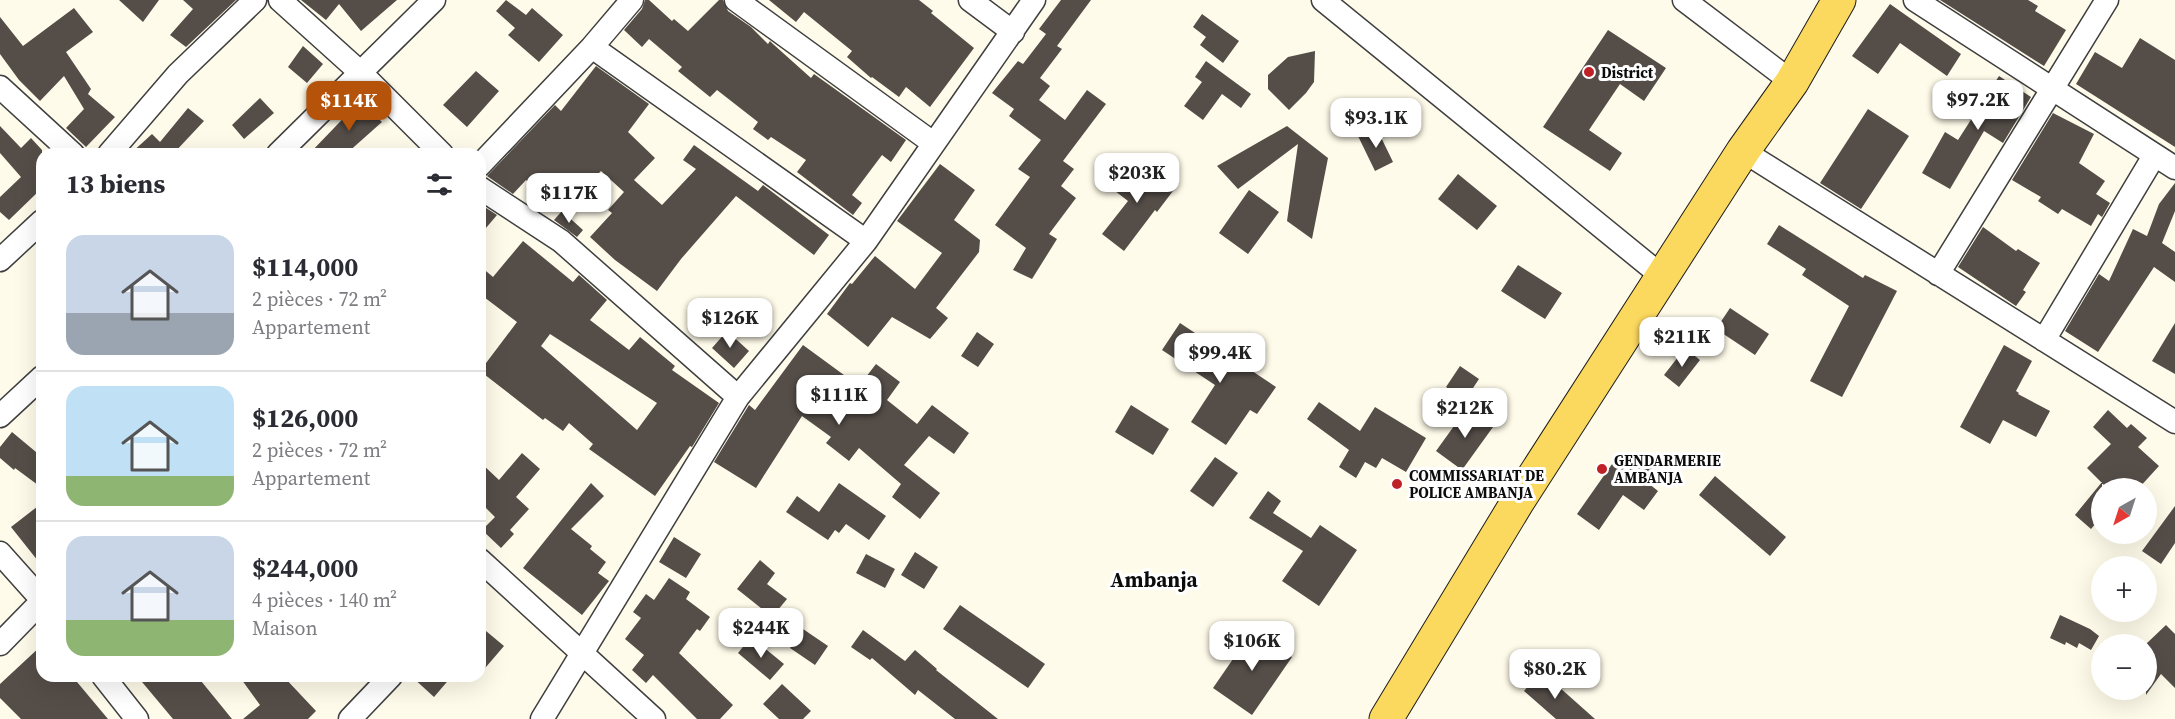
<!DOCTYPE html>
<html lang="fr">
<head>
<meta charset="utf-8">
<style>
	:root { --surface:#fff; --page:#f2f2f3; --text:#2b2b33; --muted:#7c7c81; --line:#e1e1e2; --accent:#b45309 }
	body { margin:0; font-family:"Source Serif 4",serif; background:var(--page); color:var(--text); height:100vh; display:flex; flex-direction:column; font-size:22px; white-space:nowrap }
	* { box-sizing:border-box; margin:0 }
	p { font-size:20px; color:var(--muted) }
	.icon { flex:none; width:33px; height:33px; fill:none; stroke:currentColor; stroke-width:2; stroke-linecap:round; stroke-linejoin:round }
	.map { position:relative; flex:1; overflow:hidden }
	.side { position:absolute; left:36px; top:148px; width:450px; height:534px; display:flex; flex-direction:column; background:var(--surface); border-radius:18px; box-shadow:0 6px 24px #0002 }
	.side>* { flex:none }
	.needle { width:39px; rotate:219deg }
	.buttons { position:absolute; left:2091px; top:478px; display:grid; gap:12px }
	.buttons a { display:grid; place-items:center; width:66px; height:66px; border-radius:50%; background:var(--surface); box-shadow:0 6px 24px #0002; font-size:30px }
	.price { position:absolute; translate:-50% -51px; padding:0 14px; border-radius:12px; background:#fff; color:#222; font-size:20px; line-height:39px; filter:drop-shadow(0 2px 3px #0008) }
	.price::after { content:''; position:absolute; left:50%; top:36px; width:18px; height:14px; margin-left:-9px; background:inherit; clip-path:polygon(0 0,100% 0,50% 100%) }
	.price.current { background:var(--accent); color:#fff }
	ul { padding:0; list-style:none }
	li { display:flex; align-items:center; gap:18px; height:150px; padding:0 30px }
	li+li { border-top:2px solid var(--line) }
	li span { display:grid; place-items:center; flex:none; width:168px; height:120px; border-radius:18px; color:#555 }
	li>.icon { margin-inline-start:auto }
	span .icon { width:72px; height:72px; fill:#fffc; stroke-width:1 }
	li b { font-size:26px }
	h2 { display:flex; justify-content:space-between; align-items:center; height:72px; padding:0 30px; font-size:26px }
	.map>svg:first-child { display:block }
	.building { fill:#544d48; fill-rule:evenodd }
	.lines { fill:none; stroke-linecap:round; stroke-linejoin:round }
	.minor-casing { stroke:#3f3f3f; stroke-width:25 }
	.primary-casing { stroke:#1d1d1d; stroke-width:35 }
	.minor { stroke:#fff; stroke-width:22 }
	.primary { stroke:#fbd85e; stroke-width:33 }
	.poi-dot { fill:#be2126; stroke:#fff; stroke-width:2 }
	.labels { text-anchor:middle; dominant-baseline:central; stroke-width:6; stroke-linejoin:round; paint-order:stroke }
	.poi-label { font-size:15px; font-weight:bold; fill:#0c0c0c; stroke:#fff; text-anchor:start }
	.district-label { font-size:21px; font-weight:bold; fill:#0c0c0c; stroke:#fff }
</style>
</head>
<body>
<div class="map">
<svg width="2175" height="719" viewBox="0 0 2175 719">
	<rect width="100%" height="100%" fill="#fffbea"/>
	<!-- building -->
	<path class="building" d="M 119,0 L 159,0 L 143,22 Z
		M 183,0 L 236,0 L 186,47 L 170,35 L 193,9 Z
		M 301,0 L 397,0 L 361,31 L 339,4 L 326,20 Z
		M 506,0 L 526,15 L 532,8 L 563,35 L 539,62 L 508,35 L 515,28 L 496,11 Z
		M 645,0 L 649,0 L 672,21 L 674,19 L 688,31 L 719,0 L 723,0 L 728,11 L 751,27 L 768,44 L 770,41 L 773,44 L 811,78 L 814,74 L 906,140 L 891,162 L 882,155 L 852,195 L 862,203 L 853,215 L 797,172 L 806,160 L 771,137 L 768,140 L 753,129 L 758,122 L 717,90 L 710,97 L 678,71 L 682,67 L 649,39 L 642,47 L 624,30 L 642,9 Z
		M 769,0 L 919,0 L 933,11 L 931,13 L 974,48 L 930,107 L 906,87 L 899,97 L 872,77 L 871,78 L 847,57 L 852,51 L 804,12 L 796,22 Z
		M 1061,0 L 1091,0 L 1057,46 L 1062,49 L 1040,78 L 1050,86 L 1039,100 L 1065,120 L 1087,90 L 1106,104 L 1063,161 L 1074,169 L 1061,186 L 1076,198 L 1049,234 L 1057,239 L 1032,279 L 1013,270 L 1026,248 L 995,225 L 1030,177 L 1018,169 L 1041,140 L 1009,116 L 1014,109 L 992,93 L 1018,61 L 1023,64 L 1046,34 L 1039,29 Z
		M 1940,0 L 2028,0 L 2038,6 L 2035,11 L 2066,30 L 2044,66 Z
		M 1890,4 L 1961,54 L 1947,76 L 1900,43 L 1878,74 L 1852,56 Z
		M 74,8 L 93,32 L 66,52 L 91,89 L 88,94 L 115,117 L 86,147 L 66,128 L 84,109 L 64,76 L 40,101 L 19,80 L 0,54 L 0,17 L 23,46 Z
		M 1202,14 L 1239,41 L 1223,63 L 1200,45 L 1206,37 L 1193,27 Z
		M 1608,30 L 1666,68 L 1644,101 L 1620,84 L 1589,130 L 1622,153 L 1610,171 L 1543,127 Z
		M 2140,38 L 2175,60 L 2175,147 L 2076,84 L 2095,52 L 2122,68 Z
		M 303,46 L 323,64 L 307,83 L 288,67 Z
		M 1315,51 L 1314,82 L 1306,93 L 1289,110 L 1268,89 L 1268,75 L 1288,57 Z
		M 1206,61 L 1251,94 L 1241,108 L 1222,94 L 1203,120 L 1184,106 L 1202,82 L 1195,77 Z
		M 596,66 L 649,104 L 628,132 L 655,158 L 634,180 L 662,205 L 696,169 L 683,160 L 694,145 L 758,191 L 763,185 L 829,235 L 814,255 L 736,196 L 681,259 L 657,291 L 615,260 L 590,237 L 612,213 L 608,210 L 624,192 L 601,171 L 588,184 L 577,174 L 552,202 L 526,180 L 513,194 L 487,176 L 555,105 L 561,111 Z
		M 476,71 L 499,91 L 467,127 L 443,105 Z
		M 1999,76 L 2031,97 L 2003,143 L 1984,131 L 1950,189 L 1922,173 L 1945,132 L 1958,140 Z
		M 260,98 L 274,113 L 244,139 L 232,125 Z
		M 360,101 L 382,122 L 346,154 L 309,154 Z
		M 188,108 L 204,121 L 173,154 L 130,154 L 152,134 L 160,142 Z
		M 1868,109 L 1909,136 L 1861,209 L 1820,183 Z
		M 2053,113 L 2094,134 L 2079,163 L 2105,181 L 2096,194 L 2110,203 L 2102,217 L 2098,214 L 2091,226 L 2062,209 L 2058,214 L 2038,201 L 2041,197 L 2012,180 Z
		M 0,126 L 21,148 L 31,138 L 42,150 L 42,188 L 9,220 L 0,212 L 0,197 L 21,177 L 0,153 Z
		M 1287,126 L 1328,158 L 1312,239 L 1287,221 L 1298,144 L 1238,189 L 1217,166 Z
		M 1376,127 L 1393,162 L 1375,171 L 1358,136 Z
		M 940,164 L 975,190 L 954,220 L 980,240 L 979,252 L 936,308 L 948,318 L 930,339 L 892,317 L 868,347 L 827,314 L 850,283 L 852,284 L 875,256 L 915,289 L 942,253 L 897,221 Z
		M 1121,166 L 1148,187 L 1161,169 L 1179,183 L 1157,212 L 1155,210 L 1124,251 L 1102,234 L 1128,201 L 1106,184 Z
		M 1458,174 L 1497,206 L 1477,230 L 1438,199 Z
		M 2175,183 L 2175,211 L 2162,243 L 2175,252 L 2175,282 L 2154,267 L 2098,352 L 2065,331 L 2099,274 L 2109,281 L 2133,229 L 2147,236 L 2159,204 Z
		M 1249,190 L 1279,212 L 1248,254 L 1219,233 Z
		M 480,204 L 497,215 L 480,235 Z
		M 562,211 L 583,230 L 577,237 L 554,220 Z
		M 1779,225 L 1863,278 L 1865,275 L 1897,291 L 1842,397 L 1810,381 L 1849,306 L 1802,275 L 1806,269 L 1767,244 Z
		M 1983,227 L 2016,251 L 2018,249 L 2040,263 L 2023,290 L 2026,292 L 2016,306 L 1958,267 Z
		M 523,241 L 573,282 L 579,275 L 607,300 L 590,320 L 629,350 L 640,337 L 675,366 L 672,370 L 719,403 L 692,447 L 690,446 L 655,496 L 589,449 L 593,444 L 569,423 L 563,431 L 545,418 L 543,420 L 480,371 L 517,322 L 480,294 L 480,266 L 493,277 ZM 550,334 L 657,403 L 637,430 L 541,346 Z
		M 1518,265 L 1562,293 L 1545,319 L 1501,291 Z
		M 1730,308 L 1769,334 L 1755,355 L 1716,329 Z
		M 1180,323 L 1276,387 L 1257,414 L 1250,410 L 1226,445 L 1191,422 L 1215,385 L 1162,350 Z
		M 2175,323 L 2175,374 L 2152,361 Z
		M 727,331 L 749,351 L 734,368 L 712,348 Z
		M 977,332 L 994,344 L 978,367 L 961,356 Z
		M 803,345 L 859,386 L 876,364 L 900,382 L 887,400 L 917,424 L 932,405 L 969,433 L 954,454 L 929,436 L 904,465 L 940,493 L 920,519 L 892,497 L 901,484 L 859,448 L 849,461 L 826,443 L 831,437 L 802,416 L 756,488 L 714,462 L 749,405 L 755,410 Z
		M 2004,345 L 2032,361 L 2016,391 L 2019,393 L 2018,394 L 2050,411 L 2036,437 L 2003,420 L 1990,444 L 1960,427 Z
		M 1685,348 L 1700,360 L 1679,387 L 1664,375 Z
		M 1460,366 L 1479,379 L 1465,400 L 1446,387 Z
		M 1319,402 L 1360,431 L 1375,407 L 1426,438 L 1406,472 L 1382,458 L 1376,468 L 1365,462 L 1356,478 L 1339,467 L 1349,450 L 1307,419 Z
		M 1131,405 L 1169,429 L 1153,455 L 1115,432 Z
		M 1467,408 L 1493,427 L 1462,470 L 1436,451 Z
		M 2108,410 L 2127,428 L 2131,424 L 2147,438 L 2138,447 L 2159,466 L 2138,489 L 2108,489 L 2087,468 L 2111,444 L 2093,427 Z
		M 12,432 L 42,457 L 42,488 L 15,468 L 14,470 L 0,458 L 0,447 Z
		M 522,453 L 540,469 L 516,497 L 529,509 L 510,530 L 514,534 L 501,548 L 482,530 L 495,517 L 480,502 L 480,462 L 499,480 Z
		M 1634,453 L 1652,468 L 1643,479 L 1658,491 L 1644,510 L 1623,495 L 1599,530 L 1577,514 L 1617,457 L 1625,463 Z
		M 1215,457 L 1238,473 L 1213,507 L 1190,491 Z
		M 1715,476 L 1786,537 L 1770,556 L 1699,495 Z
		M 2102,482 L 2102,516 L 2091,529 L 2075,515 Z
		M 591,483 L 604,496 L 571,529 L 592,546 L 590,549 L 606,562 L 598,573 L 609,581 L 582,615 L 523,568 Z
		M 839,483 L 886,516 L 869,540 L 846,524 L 839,533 L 835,530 L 828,540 L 786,512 L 797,496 L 819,512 Z
		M 1268,491 L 1281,501 L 1273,513 L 1311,538 L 1320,525 L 1357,550 L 1319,606 L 1282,581 L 1303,551 L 1249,518 Z
		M 42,503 L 42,566 L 11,527 Z
		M 2175,506 L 2175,543 L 2161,564 L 2142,551 Z
		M 674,537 L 701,554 L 686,578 L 659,562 Z
		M 915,552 L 938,567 L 924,589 L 901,575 Z
		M 866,554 L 895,569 L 885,588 L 856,573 Z
		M 760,560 L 775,573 L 767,584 L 787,599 L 772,617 L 737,589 Z
		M 669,578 L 690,592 L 686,599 L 710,617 L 700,631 L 697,629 L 679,653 L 733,705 L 720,719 L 697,719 L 653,675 L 646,683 L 632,670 L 644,655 L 625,639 L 641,618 L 633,612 L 646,594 L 654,600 Z
		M 960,605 L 1045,664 L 1028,688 L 943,629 Z
		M 2060,615 L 2090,629 L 2099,636 L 2091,650 L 2079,643 L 2077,648 L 2066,642 L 2065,645 L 2050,638 Z
		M 2166,625 L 2175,634 L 2175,688 L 2161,674 L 2146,695 L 2146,644 Z
		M 480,626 L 504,646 L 480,674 Z
		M 803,629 L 828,646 L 815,665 L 790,648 Z
		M 863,630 L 905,661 L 915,650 L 937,669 L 936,670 L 998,719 L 955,719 L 918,690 L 915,695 L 872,658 L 870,660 L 851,647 Z
		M 1253,630 L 1292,657 L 1252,715 L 1213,688 Z
		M 751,637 L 784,664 L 770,680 L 738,653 Z
		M 42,645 L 42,676 L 72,676 L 108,719 L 21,719 L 0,698 L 0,684 Z
		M 1541,671 L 1595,719 L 1556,719 L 1524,691 Z
		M 137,676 L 197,676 L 232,719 L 173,719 Z
		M 239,676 L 283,676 L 316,711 L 308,719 L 243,719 L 260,705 Z
		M 411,676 L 452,676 L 434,697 Z
		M 782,684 L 811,711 L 803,719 L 779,719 L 763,704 Z"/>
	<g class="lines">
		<!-- minor casing -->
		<g class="minor-casing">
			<path id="minor" d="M 280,0 L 361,73 L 442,154
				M 736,0 L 933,143
				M 970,0 L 1013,32
				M 1323,0 L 1663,277
				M 1684,0 L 1792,82
				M 1915,0 L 2175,168
				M 592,47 L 866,241
				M 0,87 L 73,154
				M 1743,151 L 2175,422
				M 109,154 L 178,74 L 255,0
				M 278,154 L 434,0
				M 480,165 L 592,47 L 632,0
				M 480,188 L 561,241 L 738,397
				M 0,260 L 42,221
				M 1938,274 L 2107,0
				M 2044,340 L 2154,156
				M 0,416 L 42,377
				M 0,553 L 42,600
				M 480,560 L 654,719
				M 0,644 L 42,601
				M 103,676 L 137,719
				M 350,719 L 391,676
				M 542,719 L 738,397 L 866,241 L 1034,0"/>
		</g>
		<!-- primary casing -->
		<g class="primary-casing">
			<path id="primary" d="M 1386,719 L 1518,501 L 1743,151 L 1792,82 L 1839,0"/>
		</g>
		<!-- minor -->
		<use href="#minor" class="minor"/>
		<!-- primary -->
		<use href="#primary" class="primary"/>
	</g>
	<!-- markers -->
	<g class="poi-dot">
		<circle cx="1589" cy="72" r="6"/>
		<circle cx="1602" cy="469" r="6"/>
		<circle cx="1397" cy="484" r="6"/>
	</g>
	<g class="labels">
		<!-- poi labels -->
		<g class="poi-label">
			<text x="1601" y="72">District</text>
			<text x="1614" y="460">GENDARMERIE<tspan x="1614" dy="17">AMBANJA</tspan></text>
			<text x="1409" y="475">COMMISSARIAT DE<tspan x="1409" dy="17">POLICE AMBANJA</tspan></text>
		</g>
		<!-- district labels -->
		<g class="district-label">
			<text x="1154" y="579">Ambanja</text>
		</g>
	</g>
</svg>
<div class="buttons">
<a><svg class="needle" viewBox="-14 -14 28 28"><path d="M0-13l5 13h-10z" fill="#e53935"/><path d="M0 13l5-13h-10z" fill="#7c7c81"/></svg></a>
<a>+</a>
<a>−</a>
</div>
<b class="price" style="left:1978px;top:131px">$97.2K</b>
<b class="price current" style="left:349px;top:132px">$114K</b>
<b class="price" style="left:1376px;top:149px">$93.1K</b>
<b class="price" style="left:1137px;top:204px">$203K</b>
<b class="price" style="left:569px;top:224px">$117K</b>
<b class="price" style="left:730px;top:349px">$126K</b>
<b class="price" style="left:1682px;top:368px">$211K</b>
<b class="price" style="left:1220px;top:384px">$99.4K</b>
<b class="price" style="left:839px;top:426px">$111K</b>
<b class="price" style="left:1465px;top:439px">$212K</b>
<b class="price" style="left:761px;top:659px">$244K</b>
<b class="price" style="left:1252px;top:672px">$106K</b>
<b class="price" style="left:1555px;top:700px">$80.2K</b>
<section class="side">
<h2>13 biens<svg class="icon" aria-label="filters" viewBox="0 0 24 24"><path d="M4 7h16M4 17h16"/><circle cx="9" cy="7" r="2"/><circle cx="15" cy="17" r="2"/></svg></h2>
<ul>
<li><span style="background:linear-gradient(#c9d6e8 65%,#9aa5b1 0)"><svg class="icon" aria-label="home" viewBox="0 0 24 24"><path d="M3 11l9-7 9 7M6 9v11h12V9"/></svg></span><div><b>$114,000</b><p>2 pièces · 72 m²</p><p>Appartement</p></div></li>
<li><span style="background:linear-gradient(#bfe0f5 75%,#8fb573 0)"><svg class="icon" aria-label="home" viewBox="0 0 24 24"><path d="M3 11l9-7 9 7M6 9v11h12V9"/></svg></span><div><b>$126,000</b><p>2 pièces · 72 m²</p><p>Appartement</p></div></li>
<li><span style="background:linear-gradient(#c9d6e8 70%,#8fb573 0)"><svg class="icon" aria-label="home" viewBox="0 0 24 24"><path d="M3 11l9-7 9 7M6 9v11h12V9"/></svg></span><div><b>$244,000</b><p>4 pièces · 140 m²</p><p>Maison</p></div></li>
</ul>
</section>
</div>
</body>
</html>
